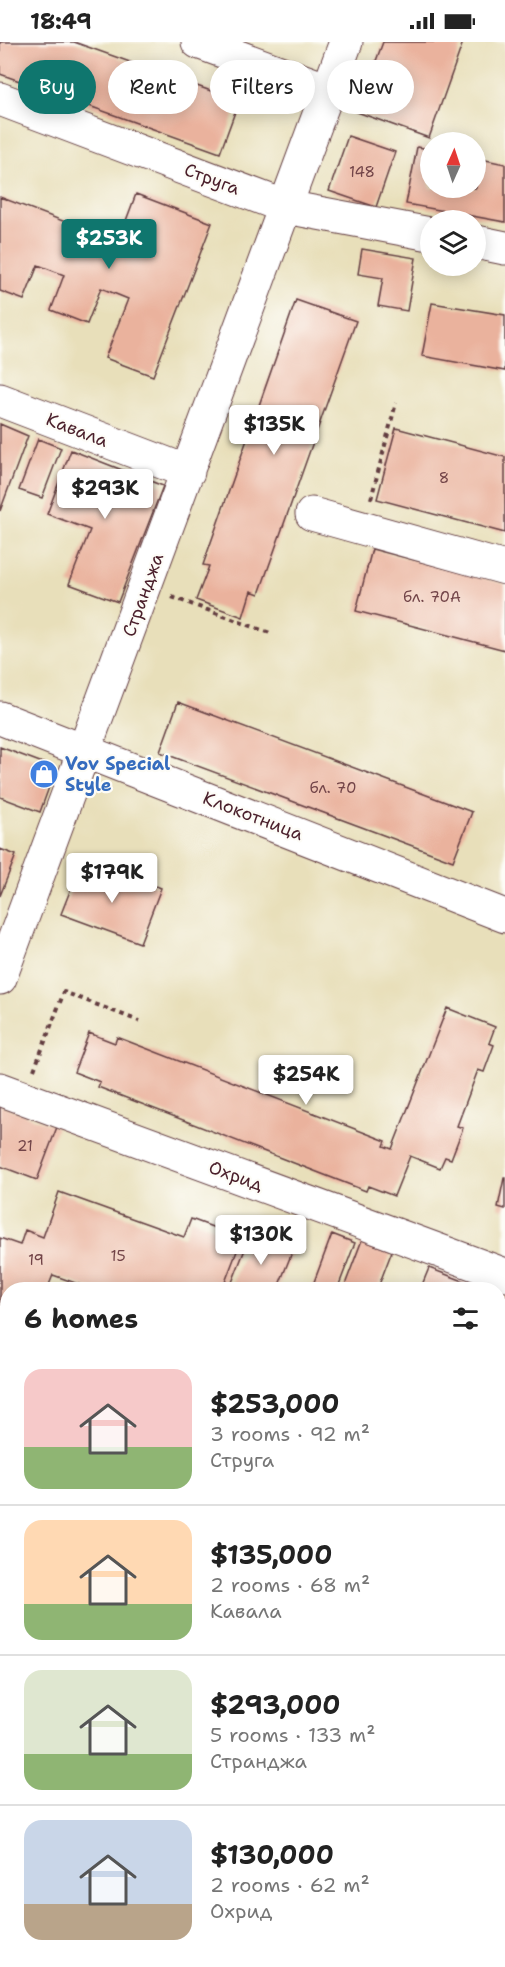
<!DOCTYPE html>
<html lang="en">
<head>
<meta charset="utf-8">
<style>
	:root { --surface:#fff; --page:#f2f2f2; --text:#222; --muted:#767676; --line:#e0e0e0; --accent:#0f766e }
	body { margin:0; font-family:"Shantell Sans",sans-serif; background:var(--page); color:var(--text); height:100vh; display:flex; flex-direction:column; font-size:22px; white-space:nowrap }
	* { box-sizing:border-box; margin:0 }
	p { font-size:20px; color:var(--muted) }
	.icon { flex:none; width:33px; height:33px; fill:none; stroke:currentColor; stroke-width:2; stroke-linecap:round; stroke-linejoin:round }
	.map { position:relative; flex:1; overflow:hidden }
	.side { position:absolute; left:0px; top:1240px; width:506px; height:686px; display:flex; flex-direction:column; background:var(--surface); border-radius:24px 24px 0 0; box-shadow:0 3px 15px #0003 }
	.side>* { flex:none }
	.top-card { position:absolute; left:18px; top:18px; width:470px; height:54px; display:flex; gap:12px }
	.needle { width:39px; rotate:3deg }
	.fabs { position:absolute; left:420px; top:90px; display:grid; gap:12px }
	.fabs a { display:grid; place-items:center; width:66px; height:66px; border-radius:50%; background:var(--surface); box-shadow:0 3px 15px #0003; font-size:30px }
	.price { position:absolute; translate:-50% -51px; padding:0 14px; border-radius:6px; background:#fff; color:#222; font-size:20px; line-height:39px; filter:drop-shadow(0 2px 3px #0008) }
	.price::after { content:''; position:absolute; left:50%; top:36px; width:18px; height:14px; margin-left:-9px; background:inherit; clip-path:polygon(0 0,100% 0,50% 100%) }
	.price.active { background:var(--accent); color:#fff }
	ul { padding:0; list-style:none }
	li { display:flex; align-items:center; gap:18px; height:150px; padding:0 24px }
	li+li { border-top:2px solid var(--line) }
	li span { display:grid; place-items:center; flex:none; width:168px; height:120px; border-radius:18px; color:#555 }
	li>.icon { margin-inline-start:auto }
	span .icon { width:72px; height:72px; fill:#fffc; stroke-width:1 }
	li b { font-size:26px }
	h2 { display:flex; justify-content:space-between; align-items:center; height:72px; padding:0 24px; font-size:26px }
	.chip { padding:0 21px; border-radius:27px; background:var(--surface); box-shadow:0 3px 15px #0003; font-size:21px; line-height:54px }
	.chip.active { background:var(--accent); color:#fff }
	.status { display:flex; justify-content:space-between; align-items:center; height:42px; padding:0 30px; background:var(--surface); direction:ltr }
	.status svg { height:16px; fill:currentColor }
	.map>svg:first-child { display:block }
	.green { fill:#a1d484; stroke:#767a58; stroke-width:1.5 }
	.building { fill:#eab29d }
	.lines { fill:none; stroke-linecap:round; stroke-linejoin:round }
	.minor-casing { stroke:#623c40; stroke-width:35 }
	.path { stroke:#623c40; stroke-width:4; stroke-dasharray:4.5 4.5; stroke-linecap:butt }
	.minor { stroke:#fff; stroke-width:33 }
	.labels { text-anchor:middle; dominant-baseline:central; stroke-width:4.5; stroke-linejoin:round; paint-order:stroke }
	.number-label { font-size:15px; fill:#724448 }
	.street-label { font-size:18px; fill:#4a1f2b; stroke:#fdfcf7 }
	.shop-label { font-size:18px; font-weight:bold; fill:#366cbe; stroke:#fdfcf7; text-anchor:start }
</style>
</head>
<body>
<div class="status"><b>18:49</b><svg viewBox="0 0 49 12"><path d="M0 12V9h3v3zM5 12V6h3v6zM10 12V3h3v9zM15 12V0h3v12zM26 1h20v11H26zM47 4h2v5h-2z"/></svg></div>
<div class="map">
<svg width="505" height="1925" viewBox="0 0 505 1925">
	<rect width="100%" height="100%" fill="#fdfcf7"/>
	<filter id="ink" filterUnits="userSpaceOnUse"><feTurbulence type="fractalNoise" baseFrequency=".0167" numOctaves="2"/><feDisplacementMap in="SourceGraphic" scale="12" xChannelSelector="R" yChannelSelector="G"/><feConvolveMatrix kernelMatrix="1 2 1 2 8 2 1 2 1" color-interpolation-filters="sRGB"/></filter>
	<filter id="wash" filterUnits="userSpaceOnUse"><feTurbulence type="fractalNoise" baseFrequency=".008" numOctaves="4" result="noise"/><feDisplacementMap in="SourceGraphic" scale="24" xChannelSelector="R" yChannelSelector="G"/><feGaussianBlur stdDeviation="1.35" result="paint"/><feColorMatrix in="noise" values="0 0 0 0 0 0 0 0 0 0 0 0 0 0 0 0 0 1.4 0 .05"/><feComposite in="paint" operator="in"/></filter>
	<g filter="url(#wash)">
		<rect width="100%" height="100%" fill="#e8dfba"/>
		<!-- green -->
		<path class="green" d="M 0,1537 L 8,1540 L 8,1918 L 133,1919 L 132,1925 L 0,1925 Z"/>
		<g id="blocks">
			<!-- building -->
			<path class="building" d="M 0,0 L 74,0 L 239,59 L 220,111 L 0,32 Z
				M 383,0 L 463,0 L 429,96 L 357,70 Z
				M 348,94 L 395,110 L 376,165 L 329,149 Z
				M 417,105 L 430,107 L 430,146 L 476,146 L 476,116 L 505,122 L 505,180 L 406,162 Z
				M 136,152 L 212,181 L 153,334 L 105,316 L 128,257 L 101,246 L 87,282 L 51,268 L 64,233 L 38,223 L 24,258 L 0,249 L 0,155 L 118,200 Z
				M 362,207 L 416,216 L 407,269 L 378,264 L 383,236 L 358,232 Z
				M 296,258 L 356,279 L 259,552 L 251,549 L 243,575 L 196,558 L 209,524 L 203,523 Z
				M 432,261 L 505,273 L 505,329 L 422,314 Z
				M 0,382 L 28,394 L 0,469 Z
				M 396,386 L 505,415 L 505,491 L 377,457 Z
				M 38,397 L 61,406 L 42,456 L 19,448 Z
				M 71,408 L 163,444 L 118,560 L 69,542 L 90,488 L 47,472 Z
				M 372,507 L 505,542 L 505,608 L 356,569 Z
				M 178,660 L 472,770 L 453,819 L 160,710 Z
				M 0,705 L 56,726 L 40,770 L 0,755 Z
				M 0,807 L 16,813 L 0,854 Z
				M 79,826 L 129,845 L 133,835 L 161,846 L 140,901 L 61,872 Z
				M 447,966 L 495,985 L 489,1001 L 494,1003 L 484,1030 L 478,1028 L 457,1084 L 463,1086 L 451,1117 L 445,1115 L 440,1126 L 410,1114 L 394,1154 L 368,1144 L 366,1149 L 98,1045 L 100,1040 L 74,1030 L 89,991 L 115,1001 L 117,995 L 386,1099 L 384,1104 L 392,1107 Z
				M 0,1063 L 57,1085 L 37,1138 L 0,1124 Z
				M 504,1136 L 505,1136 L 505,1167 L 498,1165 Z
				M 59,1150 L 184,1195 L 191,1177 L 242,1196 L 222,1248 L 95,1248 L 53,1233 L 47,1248 L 8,1248 L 8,1266 L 0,1263 L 0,1196 L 20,1203 L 25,1188 L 43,1195 Z
				M 251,1192 L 293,1208 L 277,1248 L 229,1248 Z
				M 332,1192 L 355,1201 L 337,1248 L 311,1248 Z
				M 362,1198 L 392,1209 L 377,1248 L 343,1248 Z
				M 429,1226 L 466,1240 L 463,1248 L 420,1248 Z
				M 498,1251 L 505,1254 L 505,1303 L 498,1301 Z
				M 498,1305 L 505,1306 L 505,1323 L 498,1322 Z
				M 0,1332 L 8,1335 L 8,1374 L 0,1371 Z
				M 0,1384 L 8,1387 L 8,1445 L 0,1442 Z
				M 0,1493 L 8,1496 L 8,1538 L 0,1536 Z
				M 503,1640 L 505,1640 L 505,1759 L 498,1758 L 498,1668 Z
				M 498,1787 L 505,1789 L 505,1908 L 498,1907 Z"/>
		</g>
	</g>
	<g filter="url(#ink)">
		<use href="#blocks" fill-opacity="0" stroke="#623c40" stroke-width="1.5"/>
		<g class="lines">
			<!-- minor casing -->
			<g class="minor-casing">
				<path id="minor" d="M 198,0 L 328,48
					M 0,57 L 286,165 L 430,192
					M 476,200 L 505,206
					M 0,358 L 188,430
					M 312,472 L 505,526
					M 0,676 L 505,874
					M 0,936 L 346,0
					M 0,1047 L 505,1233
					M 0,1466 L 8,1469
					M 498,1530 L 505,1492
					M 498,1602 L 505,1604
					M 498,1770 L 505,1771
					M 498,1917 L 505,1918
					M 135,1925 L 137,1918
					M 424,1925 L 426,1918"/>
			</g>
			<!-- path -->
			<path class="path" d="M 371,457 L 396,361
				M 172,555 L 270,591
				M 34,1028 L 64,950 L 139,979"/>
			<!-- minor -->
			<use href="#minor" class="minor"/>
		</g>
	</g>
	<!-- icons -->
	<defs>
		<g id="shop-disc" transform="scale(1.5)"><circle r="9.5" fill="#3f7fe0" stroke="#fdfcf7"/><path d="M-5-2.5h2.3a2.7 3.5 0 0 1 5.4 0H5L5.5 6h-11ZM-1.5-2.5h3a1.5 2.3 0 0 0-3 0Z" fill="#fff"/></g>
	</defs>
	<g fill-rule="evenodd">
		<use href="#shop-disc" x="44" y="732"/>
	</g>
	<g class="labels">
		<!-- number labels -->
		<g class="number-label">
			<text x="362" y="130">148</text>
			<text x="444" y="436">8</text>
			<text x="432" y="555">бл. 70А</text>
			<text x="333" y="746">бл. 70</text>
			<text x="25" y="1104">21</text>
			<text x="118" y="1214">15</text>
			<text x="36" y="1218">19</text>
		</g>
		<!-- street labels -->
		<g class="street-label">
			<text transform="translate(212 137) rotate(21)">Струга</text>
			<text transform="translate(77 388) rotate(21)">Кавала</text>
			<text transform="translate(143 553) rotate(-70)">Странджа</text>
			<text transform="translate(253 774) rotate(21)">Клокотница</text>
			<text transform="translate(236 1134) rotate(20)">Охрид</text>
		</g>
		<!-- shop labels -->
		<g class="shop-label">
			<text x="65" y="722">Vov Special<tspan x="65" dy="21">Style</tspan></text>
		</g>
	</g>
</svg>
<div class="fabs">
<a><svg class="needle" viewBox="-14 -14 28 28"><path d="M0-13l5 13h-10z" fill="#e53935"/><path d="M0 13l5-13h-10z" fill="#767676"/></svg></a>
<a><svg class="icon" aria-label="layers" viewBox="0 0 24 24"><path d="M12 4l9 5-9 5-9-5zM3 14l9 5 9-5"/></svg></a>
</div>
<b class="price active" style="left:109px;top:228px">$253K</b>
<b class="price" style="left:274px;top:414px">$135K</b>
<b class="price" style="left:105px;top:478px">$293K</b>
<b class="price" style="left:112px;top:862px">$179K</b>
<b class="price" style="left:306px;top:1064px">$254K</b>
<b class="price" style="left:261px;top:1224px">$130K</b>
<div class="top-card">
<a class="chip active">Buy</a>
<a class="chip">Rent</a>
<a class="chip">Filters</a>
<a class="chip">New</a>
</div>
<section class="side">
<h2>6 homes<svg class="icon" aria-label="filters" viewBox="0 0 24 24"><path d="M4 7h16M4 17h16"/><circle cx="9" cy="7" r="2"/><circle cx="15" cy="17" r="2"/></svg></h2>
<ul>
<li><span style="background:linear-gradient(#f6c9c9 65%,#8fb573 0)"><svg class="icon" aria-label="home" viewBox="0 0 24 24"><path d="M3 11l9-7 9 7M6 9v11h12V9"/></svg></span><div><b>$253,000</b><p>3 rooms · 92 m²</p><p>Струга</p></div></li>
<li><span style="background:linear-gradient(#ffd9b3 70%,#8fb573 0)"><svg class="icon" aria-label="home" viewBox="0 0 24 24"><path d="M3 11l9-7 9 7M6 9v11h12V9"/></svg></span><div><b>$135,000</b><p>2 rooms · 68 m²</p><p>Кавала</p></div></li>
<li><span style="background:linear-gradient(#dfe7d0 70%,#8fb573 0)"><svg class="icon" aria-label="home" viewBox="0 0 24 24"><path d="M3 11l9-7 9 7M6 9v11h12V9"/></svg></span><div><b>$293,000</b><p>5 rooms · 133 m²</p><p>Странджа</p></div></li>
<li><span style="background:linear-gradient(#c9d6e8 70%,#b9a48a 0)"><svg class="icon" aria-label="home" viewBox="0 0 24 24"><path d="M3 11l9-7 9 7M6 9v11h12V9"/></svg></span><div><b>$130,000</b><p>2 rooms · 62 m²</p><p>Охрид</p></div></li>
</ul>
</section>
</div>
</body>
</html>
